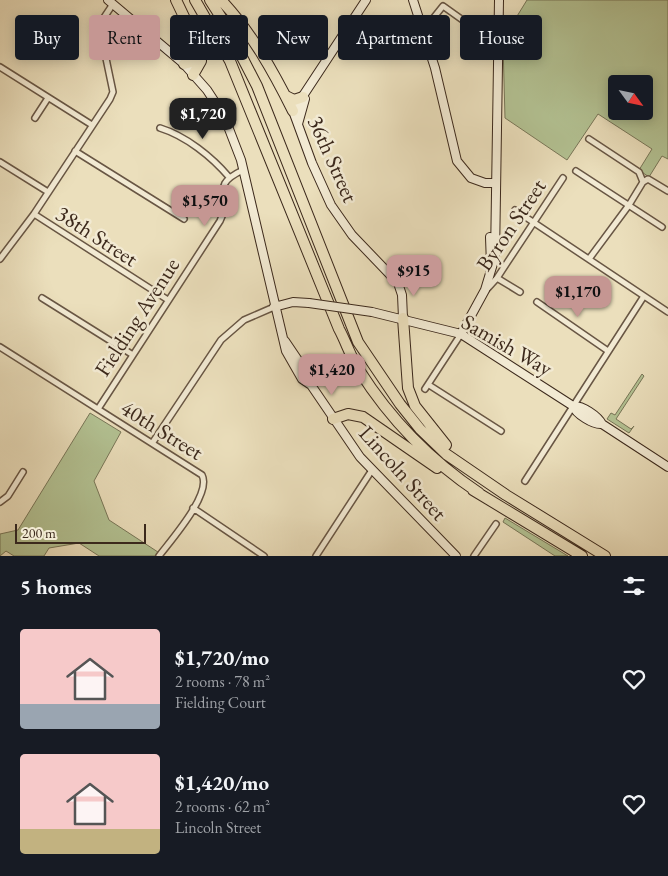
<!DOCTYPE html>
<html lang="en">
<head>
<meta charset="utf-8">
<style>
	:root { --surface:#171b24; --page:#242831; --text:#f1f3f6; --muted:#9ea1a6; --accent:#c59692 }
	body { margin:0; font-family:"EB Garamond",serif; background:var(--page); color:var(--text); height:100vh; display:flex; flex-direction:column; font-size:19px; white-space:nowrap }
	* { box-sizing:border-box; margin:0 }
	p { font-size:16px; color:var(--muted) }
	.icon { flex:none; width:28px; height:28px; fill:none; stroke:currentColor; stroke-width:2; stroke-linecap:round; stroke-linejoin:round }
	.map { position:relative; height:556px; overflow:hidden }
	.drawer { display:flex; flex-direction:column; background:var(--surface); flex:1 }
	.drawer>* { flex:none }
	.hud { position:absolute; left:15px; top:15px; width:639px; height:45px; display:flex; gap:10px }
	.needle { width:32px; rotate:123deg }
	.controls { position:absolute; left:608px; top:75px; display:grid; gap:10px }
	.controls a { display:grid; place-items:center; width:45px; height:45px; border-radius:5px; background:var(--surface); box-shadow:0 2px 12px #0003; font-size:25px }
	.scale { position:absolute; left:15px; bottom:12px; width:131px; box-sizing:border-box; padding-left:5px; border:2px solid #3c291c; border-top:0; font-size:14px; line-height:18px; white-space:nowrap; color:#3c291c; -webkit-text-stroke:4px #f2ead3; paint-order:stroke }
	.price { position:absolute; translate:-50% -42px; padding:0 11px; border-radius:10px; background:var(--accent); color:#111; font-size:16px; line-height:32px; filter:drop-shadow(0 1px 2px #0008) }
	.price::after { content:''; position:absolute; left:50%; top:30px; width:15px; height:11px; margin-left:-8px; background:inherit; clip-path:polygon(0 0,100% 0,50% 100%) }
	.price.active { background:#222; color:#fff }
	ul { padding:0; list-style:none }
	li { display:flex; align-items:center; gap:15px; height:125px; padding:0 20px }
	li span { display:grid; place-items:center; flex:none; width:140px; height:100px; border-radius:5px; color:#555 }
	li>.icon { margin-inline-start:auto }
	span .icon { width:60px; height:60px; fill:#fffc; stroke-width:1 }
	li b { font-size:21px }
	h2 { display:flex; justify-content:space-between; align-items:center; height:60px; padding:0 20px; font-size:21px }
	.chip { padding:0 18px; border-radius:5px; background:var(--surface); box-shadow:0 2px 12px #0003; font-size:18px; line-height:45px }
	.chip.active { background:var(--accent); color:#111 }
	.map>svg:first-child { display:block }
	.green { fill:#b3c293; stroke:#787658; fill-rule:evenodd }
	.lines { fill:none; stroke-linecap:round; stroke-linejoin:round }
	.street-casing { stroke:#685644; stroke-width:8 }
	.secondary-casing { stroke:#3c291c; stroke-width:10 }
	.highway-casing { stroke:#3c291c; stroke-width:12 }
	.street { stroke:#f2ead3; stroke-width:5 }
	.secondary { stroke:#f2ead3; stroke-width:8 }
	.highway { stroke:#ebdfbc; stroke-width:10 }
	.secondary-bridge-casing { stroke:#3c291c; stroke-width:10; stroke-linecap:butt }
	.secondary-bridge { stroke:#f2ead3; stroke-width:8 }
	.labels { text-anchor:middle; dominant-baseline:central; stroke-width:5; stroke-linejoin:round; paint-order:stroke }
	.street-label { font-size:22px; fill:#3c291c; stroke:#f2ead3 }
</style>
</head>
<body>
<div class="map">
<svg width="668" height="556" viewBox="0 0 668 556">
	<rect width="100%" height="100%" fill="#ebdfbc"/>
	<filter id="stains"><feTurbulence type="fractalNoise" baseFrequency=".004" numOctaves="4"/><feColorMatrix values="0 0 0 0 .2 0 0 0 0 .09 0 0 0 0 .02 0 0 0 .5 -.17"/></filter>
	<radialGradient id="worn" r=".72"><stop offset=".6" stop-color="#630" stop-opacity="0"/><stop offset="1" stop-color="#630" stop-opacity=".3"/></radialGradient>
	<!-- green -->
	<path class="green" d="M 527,0 L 668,0 L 668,159 L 662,156 L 649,177 L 639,170 L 652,149 L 598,114 L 567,160 L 505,118 L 503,44 L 506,34 ZM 616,84 L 644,84 L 644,111 L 616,111 Z
		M 642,374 L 644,376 L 616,419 L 631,429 L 634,426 L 629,433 L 607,419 L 611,413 L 615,415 Z
		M 90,413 L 121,432 L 94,481 L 109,520 L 164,556 L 99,556 L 79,543 L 49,548 L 44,556 L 14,556 L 6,551 L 0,556 L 0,534 L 18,530 Z
		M 505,518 L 568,556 L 555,556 L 503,522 Z"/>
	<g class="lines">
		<!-- street casing -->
		<g class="street-casing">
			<path id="street" d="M 422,25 L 431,21 L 443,6 L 478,31
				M 0,67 L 92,125
				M 35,118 L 48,98
				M 160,128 C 186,136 212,157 229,177
				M 589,139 L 639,172 L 643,182
				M 75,151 L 184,219
				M 0,162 L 48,192
				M 576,171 L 662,227
				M 515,210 L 668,312
				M 34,214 L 168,300
				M 0,259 L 34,214 L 110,99 L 113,92 L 99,25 L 113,4
				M 589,259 L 629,205 L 643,182 L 648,179 L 668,191
				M 497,278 L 520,292
				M 487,289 L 497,278 L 563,178
				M 42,298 L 133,355
				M 537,302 L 608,351
				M 0,347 L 202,475 C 212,494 171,540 159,556
				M 429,385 L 501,431
				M 425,389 L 461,334
				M 98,409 L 220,221 C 234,195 207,187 243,170
				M 153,442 L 221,340 L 244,320 L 274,307
				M 525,481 L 644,296
				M 0,502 L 8,496 L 23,472
				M 193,508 L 264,556
				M 316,556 L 372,470
				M 474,556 L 496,524"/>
		</g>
		<!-- secondary casing -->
		<g class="secondary-casing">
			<path id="secondary" d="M 108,0 L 184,64 L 207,90 L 224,116 L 241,160 L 286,351 L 302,379 L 311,385
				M 366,0 L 293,111 L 312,163 L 331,205 L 352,235 L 398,283 L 402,295 L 403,318
				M 413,0 L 435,68 L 457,161 L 471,178 L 485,183 L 496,183
				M 298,124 L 305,99
				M 490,237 L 491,265
				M 274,307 L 293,302 L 309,303
				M 372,312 L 461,334 L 573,406 C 582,405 598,416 602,424 L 668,467
				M 461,334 L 485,290 L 495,257 L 499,0
				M 285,341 L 308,375 L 311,385 L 360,457 L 456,556
				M 573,406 C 576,414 593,425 602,424"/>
		</g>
		<!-- highway casing -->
		<g class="highway-casing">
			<path id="highway" d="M 176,0 L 198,46 L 201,61 L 193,75
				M 195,0 L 230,61 L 339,329 C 346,342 351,358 359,370 C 390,419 431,461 479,493
				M 210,0 L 224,22 L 257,86 L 358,342 L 400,404 L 420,429 L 446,454 L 506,495 L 605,556
				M 221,0 C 252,33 273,71 293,111
				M 184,64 L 198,60 L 200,56
				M 286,96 L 294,100 L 303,97
				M 403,318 L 408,388 L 415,406 L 446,445
				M 333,419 L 348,414 L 363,417 L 437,468
				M 473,490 L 582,556"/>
		</g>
		<!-- street -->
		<use href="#street" class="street"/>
		<!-- secondary -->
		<use href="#secondary" class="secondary"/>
		<!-- highway -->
		<use href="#highway" class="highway"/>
		<!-- secondary-bridge casing -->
		<g class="secondary-bridge-casing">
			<path id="secondary-bridge" d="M 309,303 L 372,312"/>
		</g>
		<!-- secondary-bridge -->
		<use href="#secondary-bridge" class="secondary-bridge"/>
	</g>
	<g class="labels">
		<!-- street labels -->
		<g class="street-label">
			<text transform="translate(333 159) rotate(66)">36th Street</text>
			<text transform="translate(511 225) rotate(-56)">Byron Street</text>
			<text transform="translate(97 236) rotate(33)">38th Street</text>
			<text transform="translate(137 317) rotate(-57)">Fielding Avenue</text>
			<text transform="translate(507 345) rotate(30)">Samish Way</text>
			<text transform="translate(162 430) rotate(32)">40th Street</text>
			<text transform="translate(403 473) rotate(48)">Lincoln Street</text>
		</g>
	</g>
	<rect width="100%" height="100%" filter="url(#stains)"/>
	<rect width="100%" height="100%" fill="url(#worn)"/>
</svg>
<div class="controls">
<a><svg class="needle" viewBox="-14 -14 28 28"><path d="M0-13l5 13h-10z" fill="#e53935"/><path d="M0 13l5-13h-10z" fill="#9ea1a6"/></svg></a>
</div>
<div class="scale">200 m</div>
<b class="price active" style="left:203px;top:140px">$1,720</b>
<b class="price" style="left:205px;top:227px">$1,570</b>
<b class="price" style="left:414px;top:297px">$915</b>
<b class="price" style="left:578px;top:318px">$1,170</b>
<b class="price" style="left:332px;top:396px">$1,420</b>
<div class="hud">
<a class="chip">Buy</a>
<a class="chip active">Rent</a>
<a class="chip">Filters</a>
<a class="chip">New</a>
<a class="chip">Apartment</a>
<a class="chip">House</a>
</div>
</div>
<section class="drawer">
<h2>5 homes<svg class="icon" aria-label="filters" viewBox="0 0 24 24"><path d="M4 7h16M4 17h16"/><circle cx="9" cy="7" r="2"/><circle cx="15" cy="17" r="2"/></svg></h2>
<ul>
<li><span style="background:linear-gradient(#f6c9c9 75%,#9aa5b1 0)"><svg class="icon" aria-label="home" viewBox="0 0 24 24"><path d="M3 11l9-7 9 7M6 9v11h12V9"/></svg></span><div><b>$1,720/mo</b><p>2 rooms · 78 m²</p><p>Fielding Court</p></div><svg class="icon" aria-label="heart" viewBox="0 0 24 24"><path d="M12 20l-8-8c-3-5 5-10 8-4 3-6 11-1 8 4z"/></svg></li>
<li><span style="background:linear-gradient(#f6c9c9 75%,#c2b280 0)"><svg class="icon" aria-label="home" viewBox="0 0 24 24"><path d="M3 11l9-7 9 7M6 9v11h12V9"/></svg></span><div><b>$1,420/mo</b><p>2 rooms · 62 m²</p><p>Lincoln Street</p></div><svg class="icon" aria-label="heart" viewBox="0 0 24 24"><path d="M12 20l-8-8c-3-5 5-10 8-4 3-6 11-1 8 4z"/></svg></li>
</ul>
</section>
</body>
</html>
